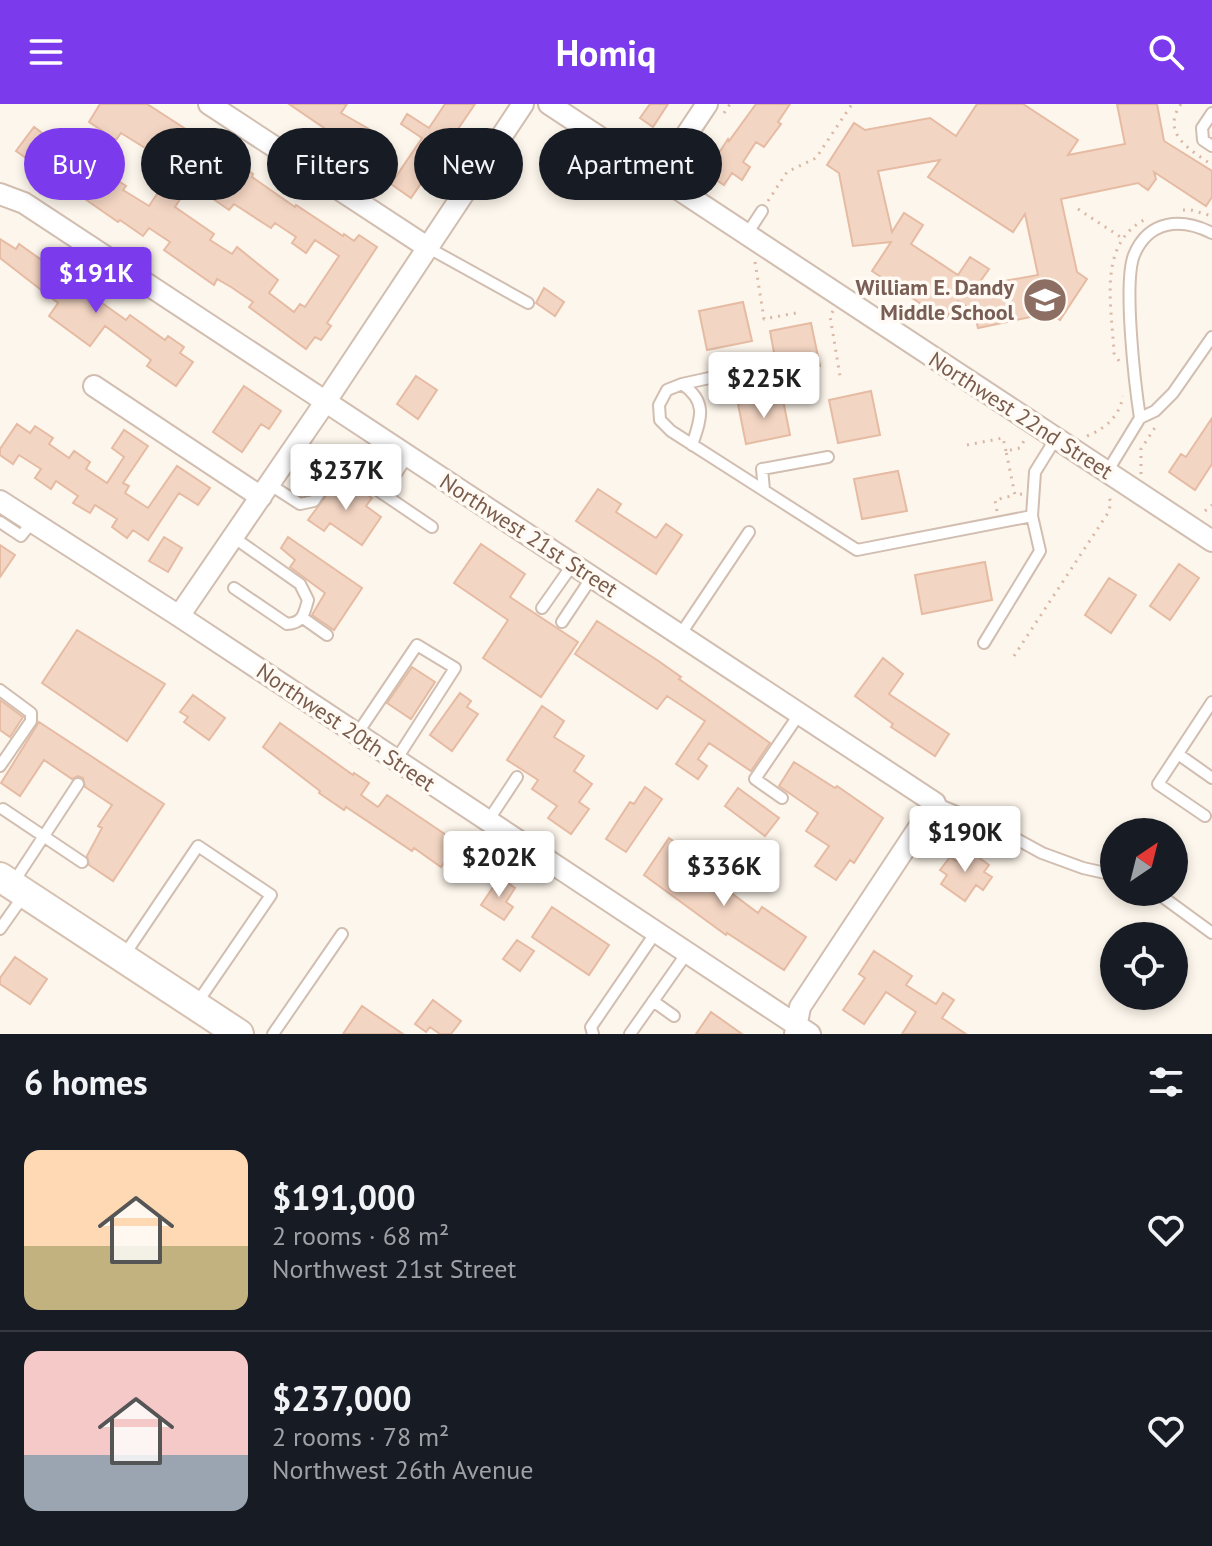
<!DOCTYPE html>
<html lang="en">
<head>
<meta charset="utf-8">
<style>
	:root { --surface:#171b24; --page:#20242c; --text:#f1f3f6; --muted:#9ea1a6; --line:#363941; --accent:#7c3aed }
	body { margin:0; font-family:"PT Sans",sans-serif; background:var(--page); color:var(--text); height:100vh; display:flex; flex-direction:column; font-size:30px; white-space:nowrap }
	* { box-sizing:border-box; margin:0 }
	p { font-size:26px; color:var(--muted) }
	.icon { flex:none; width:44px; height:44px; fill:none; stroke:currentColor; stroke-width:2; stroke-linecap:round; stroke-linejoin:round }
	.map { position:relative; height:930px; overflow:hidden }
	.details { display:flex; flex-direction:column; background:var(--surface); flex:1 }
	.details>* { flex:none }
	.top-card { position:absolute; left:24px; top:24px; width:800px; height:72px; display:flex; gap:16px }
	.needle { width:52px; rotate:35deg }
	.buttons { position:absolute; left:1100px; top:714px; display:grid; gap:16px }
	.buttons a { display:grid; place-items:center; width:88px; height:88px; border-radius:50%; background:var(--surface); box-shadow:0 4px 12px #0003; font-size:40px }
	.price { position:absolute; translate:-50% -68px; padding:0 18px; border-radius:8px; background:#fff; color:#222; font-size:26px; line-height:52px; filter:drop-shadow(0 2px 4px #0008) }
	.price::after { content:''; position:absolute; left:50%; top:48px; width:24px; height:18px; margin-left:-12px; background:inherit; clip-path:polygon(0 0,100% 0,50% 100%) }
	.price.on { background:var(--accent); color:#fff }
	ul { padding:0; list-style:none }
	li { display:flex; align-items:center; gap:24px; height:200px; padding:0 24px }
	li+li { border-top:2px solid var(--line) }
	li span { display:grid; place-items:center; flex:none; width:224px; height:160px; border-radius:16px; color:#555 }
	li>.icon { margin-inline-start:auto }
	span .icon { width:96px; height:96px; fill:#fffc; stroke-width:1 }
	li b { font-size:34px }
	h2 { display:flex; justify-content:space-between; align-items:center; height:96px; padding:0 24px; font-size:34px }
	.chip { padding:0 28px; border-radius:36px; background:var(--surface); box-shadow:0 4px 12px #0003; font-size:28px; line-height:72px }
	.chip.on { background:var(--accent); color:#fff }
	header { display:flex; justify-content:space-between; align-items:center; height:104px; padding:0 24px; background:var(--accent); color:#fff; font-size:36px; font-weight:700 }
	.map>svg:first-child { display:block }
	.building { fill:#f3d5c3; stroke:#e6bba3; stroke-width:2; fill-rule:evenodd }
	.lines { fill:none; stroke-linecap:round; stroke-linejoin:round }
	.lane-casing { stroke:#d1beb0; stroke-width:14 }
	.street-casing { stroke:#d1beb0; stroke-width:24 }
	.secondary-casing { stroke:#d6c0b0; stroke-width:32 }
	.path { stroke:#d9b8a5; stroke-width:3; stroke-dasharray:2 6; stroke-linecap:butt }
	.lane { stroke:#fff; stroke-width:10 }
	.street { stroke:#fff; stroke-width:20 }
	.secondary { stroke:#fff; stroke-width:28 }
	.labels { text-anchor:middle; dominant-baseline:central; stroke-width:7; stroke-linejoin:round; paint-order:stroke }
	.education-label { font-size:22px; font-weight:bold; fill:#785e54; stroke:#fffaf3; text-anchor:end }
	.street-label { font-size:22px; fill:#7a5c4d; stroke:#fffaf3 }
</style>
</head>
<body>
<header><svg class="icon" aria-label="menu" viewBox="0 0 24 24"><path d="M4 6h16M4 12h16M4 18h16"/></svg>Homiq<svg class="icon" aria-label="search" viewBox="0 0 24 24"><circle cx="10" cy="10" r="6"/><path d="M15 15l6 6"/></svg></header>
<div class="map">
<svg width="1212" height="930" viewBox="0 0 1212 930">
	<rect width="100%" height="100%" fill="#fdf6ec"/>
	<!-- building -->
	<path class="building" d="M 100,0 L 147,0 L 195,31 L 193,34 L 223,54 L 224,51 L 253,70 L 252,73 L 295,103 L 296,101 L 343,132 L 344,130 L 354,137 L 359,131 L 377,143 L 327,219 L 331,222 L 321,236 L 315,233 L 306,245 L 249,203 L 253,198 L 231,183 L 217,175 L 214,181 L 164,146 L 170,138 L 149,124 L 143,132 L 120,116 L 118,118 L 16,47 L 34,23 L 53,37 L 50,41 L 101,75 L 105,68 L 126,82 L 123,86 L 149,102 L 165,78 L 156,72 L 166,57 L 121,29 L 116,36 L 89,18 ZM 193,81 L 229,106 L 234,100 L 271,124 L 275,119 L 296,133 L 292,139 L 306,149 L 315,136 L 339,152 L 305,203 L 300,200 L 294,208 L 269,189 L 278,176 L 237,143 L 232,150 L 210,136 L 214,130 L 175,103 L 188,83 L 191,85 Z
		M 289,0 L 347,0 L 341,9 L 385,34 L 371,56 Z
		M 445,0 L 475,0 L 411,94 L 391,80 L 422,34 L 401,20 L 407,10 L 429,24 Z
		M 650,0 L 668,0 L 653,23 L 640,14 Z
		M 756,0 L 790,0 L 778,18 L 781,20 L 764,43 L 756,38 L 743,58 L 750,63 L 742,76 L 732,69 L 724,81 L 706,69 L 728,35 L 729,37 Z
		M 977,0 L 1023,0 L 1078,36 L 1068,51 L 1125,40 L 1117,0 L 1157,0 L 1164,37 L 1212,67 L 1212,93 L 1206,102 L 1154,68 L 1156,75 L 1148,86 L 1138,79 L 1061,95 L 1077,168 L 1087,175 L 1060,216 L 1050,209 L 978,224 L 974,207 L 958,197 L 945,216 L 872,167 L 891,138 L 853,142 L 839,69 L 827,61 L 854,19 L 865,26 L 930,14 L 956,32 ZM 940,56 L 928,73 L 1013,128 L 1025,110 L 1038,171 L 977,182 L 989,165 L 970,153 L 958,171 L 911,140 L 923,121 L 904,109 L 892,128 L 878,67 Z
		M 0,135 L 16,145 L 19,140 L 126,216 L 130,211 L 165,236 L 168,232 L 184,243 L 180,249 L 193,258 L 176,282 L 147,262 L 151,256 L 105,222 L 90,242 L 49,212 L 58,199 L 0,154 Z
		M 544,184 L 564,198 L 555,212 L 536,199 Z
		M 743,198 L 752,237 L 707,246 L 699,207 Z
		M 811,219 L 820,262 L 778,270 L 770,227 Z
		M 416,272 L 437,286 L 418,315 L 397,300 Z
		M 244,282 L 281,307 L 269,325 L 261,320 L 242,348 L 213,328 Z
		M 871,287 L 880,331 L 838,339 L 829,296 Z
		M 782,291 L 790,331 L 746,340 L 738,300 Z
		M 1212,314 L 1212,360 L 1195,386 L 1169,368 L 1181,350 L 1186,353 Z
		M 17,320 L 30,329 L 35,322 L 53,334 L 49,340 L 69,354 L 74,347 L 90,358 L 86,365 L 107,379 L 124,353 L 112,344 L 124,326 L 148,342 L 123,379 L 129,382 L 125,389 L 148,404 L 177,362 L 210,384 L 198,401 L 179,389 L 148,436 L 133,426 L 127,434 L 112,423 L 117,415 L 95,401 L 90,409 L 73,399 L 78,392 L 56,377 L 51,385 L 35,374 L 41,365 L 19,351 L 13,360 L 0,351 L 0,345 Z
		M 898,367 L 907,407 L 862,415 L 854,375 Z
		M 340,373 L 372,394 L 366,402 L 381,413 L 362,441 L 330,419 L 324,427 L 308,416 Z
		M 598,385 L 621,400 L 616,408 L 656,434 L 666,420 L 682,431 L 656,470 L 576,417 Z
		M 164,433 L 182,444 L 168,468 L 149,457 Z
		M 288,433 L 362,484 L 334,526 L 312,511 L 325,489 L 290,463 L 295,456 L 281,444 Z
		M 481,440 L 525,470 L 510,493 L 578,538 L 541,593 L 483,554 L 508,516 L 454,479 Z
		M 0,441 L 15,451 L 0,473 Z
		M 985,458 L 992,496 L 922,510 L 915,471 Z
		M 1179,460 L 1199,474 L 1170,516 L 1150,502 Z
		M 1109,474 L 1136,491 L 1111,529 L 1085,511 Z
		M 597,517 L 657,556 L 681,573 L 679,575 L 770,639 L 751,667 L 709,639 L 698,655 L 707,662 L 698,675 L 676,660 L 705,617 L 667,592 L 657,605 L 575,550 Z
		M 77,526 L 165,580 L 127,637 L 42,579 Z
		M 883,554 L 903,570 L 889,590 L 949,630 L 935,652 L 891,623 L 893,620 L 855,592 Z
		M 412,563 L 435,578 L 411,615 L 387,599 Z
		M 460,589 L 471,597 L 467,603 L 478,610 L 452,647 L 430,631 Z
		M 193,591 L 225,614 L 209,636 L 184,618 L 188,613 L 180,608 Z
		M 0,596 L 23,613 L 10,633 L 0,626 Z
		M 542,602 L 564,617 L 554,633 L 584,652 L 574,667 L 592,680 L 579,698 L 589,705 L 571,730 L 548,714 L 557,702 L 532,685 L 538,676 L 507,656 Z
		M 39,618 L 164,700 L 113,777 L 89,761 L 87,752 L 102,724 L 98,722 L 112,701 L 85,683 L 83,674 L 78,672 L 72,675 L 44,656 L 20,692 L 1,679 Z
		M 280,619 L 353,671 L 354,669 L 369,679 L 361,691 L 378,703 L 387,691 L 458,739 L 441,763 L 414,744 L 412,747 L 346,703 L 344,706 L 319,689 L 320,687 L 263,643 Z
		M 794,658 L 835,684 L 837,682 L 883,714 L 854,759 L 850,756 L 836,776 L 815,762 L 829,742 L 806,727 L 818,709 L 779,682 Z
		M 645,683 L 662,695 L 626,748 L 606,735 L 630,698 L 634,700 Z
		M 738,684 L 779,714 L 765,732 L 725,702 Z
		M 669,734 L 691,749 L 684,759 L 728,791 L 730,788 L 758,809 L 762,803 L 806,833 L 784,866 L 727,829 L 726,831 L 644,771 Z
		M 966,744 L 989,761 L 984,768 L 992,773 L 983,786 L 976,781 L 965,797 L 941,780 L 947,771 L 940,766 L 950,753 L 956,757 Z
		M 500,773 L 515,784 L 506,798 L 513,803 L 504,816 L 481,801 Z
		M 552,803 L 609,841 L 589,871 L 532,833 Z
		M 517,836 L 534,847 L 520,867 L 503,855 Z
		M 874,847 L 912,872 L 906,881 L 936,900 L 943,889 L 954,896 L 942,914 L 966,930 L 902,930 L 916,908 L 886,888 L 864,920 L 843,906 L 865,874 L 859,870 Z
		M 15,853 L 47,875 L 30,900 L 0,880 L 0,874 Z
		M 433,896 L 461,917 L 451,930 L 440,930 L 430,923 L 426,928 L 415,920 Z
		M 362,902 L 403,930 L 343,930 Z
		M 711,908 L 742,930 L 696,930 Z"/>
	<g class="lines">
		<!-- lane casing -->
		<g class="lane-casing">
			<path id="lane" d="M 1212,9 L 1202,24 L 1203,36 L 1212,42
				M 747,130 L 762,107
				M 427,143 L 528,199
				M 682,280 L 755,264
				M 1140,314 C 1135,281 1123,179 1134,151 C 1149,115 1182,114 1212,129
				M 692,341 C 701,314 708,298 682,280 L 667,286 L 659,301 L 660,316 L 671,327 L 857,446 L 1032,412
				M 1107,368 L 1140,314 L 1155,307 L 1173,289 L 1212,233
				M 269,380 L 300,400 L 314,397 L 339,360 L 432,423
				M 764,386 L 762,365 L 828,353
				M 383,390 L 408,351
				M 0,418 L 21,432 L 32,418
				M 233,433 L 300,480 L 308,496 C 304,510 303,519 287,520 L 234,484
				M 542,504 L 573,460
				M 303,514 L 327,531
				M 562,518 L 592,473
				M 680,531 L 749,428
				M 984,539 L 1040,447 L 1032,412 L 1035,368 L 1056,334
				M 0,586 L 31,609 L 31,617 L 0,662
				M 357,630 L 417,541 L 455,564 L 396,656
				M 1178,650 L 1212,674
				M 782,694 L 755,675 L 800,609
				M 935,699 L 1000,726 L 1042,749 L 1083,764 L 1114,771
				M 3,705 L 82,758
				M 1205,712 L 1158,680 L 1212,598
				M 488,717 L 517,673
				M 13,779 L 78,680
				M 1156,788 L 1212,829
				M 0,825 L 24,791
				M 123,853 L 198,742 L 271,791 L 197,899
				M 653,897 L 674,912
				M 273,930 L 342,830
				M 593,930 L 591,923 L 656,828
				M 630,930 L 687,849"/>
		</g>
		<!-- street casing -->
		<g class="street-casing">
			<path id="street" d="M 209,0 L 427,143
				M 549,0 L 1212,437
				M 659,72 L 707,0
				M 0,90 L 24,99 L 935,699 L 800,903 L 795,930
				M 94,282 L 261,393
				M 0,397 L 179,512 L 810,930
				M 179,512 L 326,297 L 523,0"/>
		</g>
		<!-- secondary casing -->
		<g class="secondary-casing">
			<path id="secondary" d="M 0,773 L 239,930"/>
		</g>
		<!-- path -->
		<path class="path" d="M 1181,0 C 1160,30 1191,46 1212,61
			M 724,9 L 730,0
			M 690,67 L 693,55
			M 768,97 L 787,68 L 816,54 L 852,0
			M 1078,105 L 1122,134
			M 1183,106 L 1191,106 L 1212,112
			M 755,158 L 764,215 L 796,209
			M 833,207 L 830,212 L 840,272
			M 1119,257 L 1114,249 C 1112,202 1096,138 1148,114
			M 1087,332 C 1106,324 1119,313 1123,292
			M 967,341 L 1003,334 L 1006,347
			M 1141,370 L 1141,345 L 1156,322
			M 1022,390 L 1015,391 L 1006,347 L 1020,344 L 1025,335
			M 997,407 L 995,396 L 1015,391
			M 1205,407 L 1212,401
			M 1014,552 L 1108,409 L 1111,399 L 1108,390"/>
		<!-- lane -->
		<use href="#lane" class="lane"/>
		<!-- street -->
		<use href="#street" class="street"/>
		<!-- secondary -->
		<use href="#secondary" class="secondary"/>
	</g>
	<!-- icons -->
	<defs>
		<g id="school-disc" transform="scale(2.3)"><circle r="9.5" fill="#8d6e63" stroke="#fffaf3"/><path d="M0-5L7-2L0 1L-7-2ZM-4 1L0 2.5L4 1V4Q0 6-4 4Z" fill="#fff"/></g>
	</defs>
	<g fill-rule="evenodd">
		<use href="#school-disc" x="1045" y="196"/>
	</g>
	<g class="labels">
		<!-- education labels -->
		<g class="education-label">
			<text x="1014" y="183">William E. Dandy<tspan x="1014" dy="25">Middle School</tspan></text>
		</g>
		<!-- street labels -->
		<g class="street-label">
			<text transform="translate(1021 311) rotate(33)">Northwest 22nd Street</text>
			<text transform="translate(529 431) rotate(33)">Northwest 21st Street</text>
			<text transform="translate(346 623) rotate(34)">Northwest 20th Street</text>
		</g>
	</g>
</svg>
<div class="buttons">
<a><svg class="needle" viewBox="-14 -14 28 28"><path d="M0-13l5 13h-10z" fill="#e53935"/><path d="M0 13l5-13h-10z" fill="#9ea1a6"/></svg></a>
<a><svg class="icon" aria-label="locate" viewBox="0 0 24 24"><circle cx="12" cy="12" r="6"/><path d="M12 2v4M12 18v4M2 12h4M18 12h4"/></svg></a>
</div>
<b class="price on" style="left:96px;top:211px">$191K</b>
<b class="price" style="left:764px;top:316px">$225K</b>
<b class="price" style="left:346px;top:408px">$237K</b>
<b class="price" style="left:965px;top:770px">$190K</b>
<b class="price" style="left:499px;top:795px">$202K</b>
<b class="price" style="left:724px;top:804px">$336K</b>
<div class="top-card">
<a class="chip on">Buy</a>
<a class="chip">Rent</a>
<a class="chip">Filters</a>
<a class="chip">New</a>
<a class="chip">Apartment</a>
</div>
</div>
<section class="details">
<h2>6 homes<svg class="icon" aria-label="filters" viewBox="0 0 24 24"><path d="M4 7h16M4 17h16"/><circle cx="9" cy="7" r="2"/><circle cx="15" cy="17" r="2"/></svg></h2>
<ul>
<li><span style="background:linear-gradient(#ffd9b3 60%,#c2b280 0)"><svg class="icon" aria-label="home" viewBox="0 0 24 24"><path d="M3 11l9-7 9 7M6 9v11h12V9"/></svg></span><div><b>$191,000</b><p>2 rooms · 68 m²</p><p>Northwest 21st Street</p></div><svg class="icon" aria-label="heart" viewBox="0 0 24 24"><path d="M12 20l-8-8c-3-5 5-10 8-4 3-6 11-1 8 4z"/></svg></li>
<li><span style="background:linear-gradient(#f6c9c9 65%,#9aa5b1 0)"><svg class="icon" aria-label="home" viewBox="0 0 24 24"><path d="M3 11l9-7 9 7M6 9v11h12V9"/></svg></span><div><b>$237,000</b><p>2 rooms · 78 m²</p><p>Northwest 26th Avenue</p></div><svg class="icon" aria-label="heart" viewBox="0 0 24 24"><path d="M12 20l-8-8c-3-5 5-10 8-4 3-6 11-1 8 4z"/></svg></li>
</ul>
</section>
</body>
</html>
